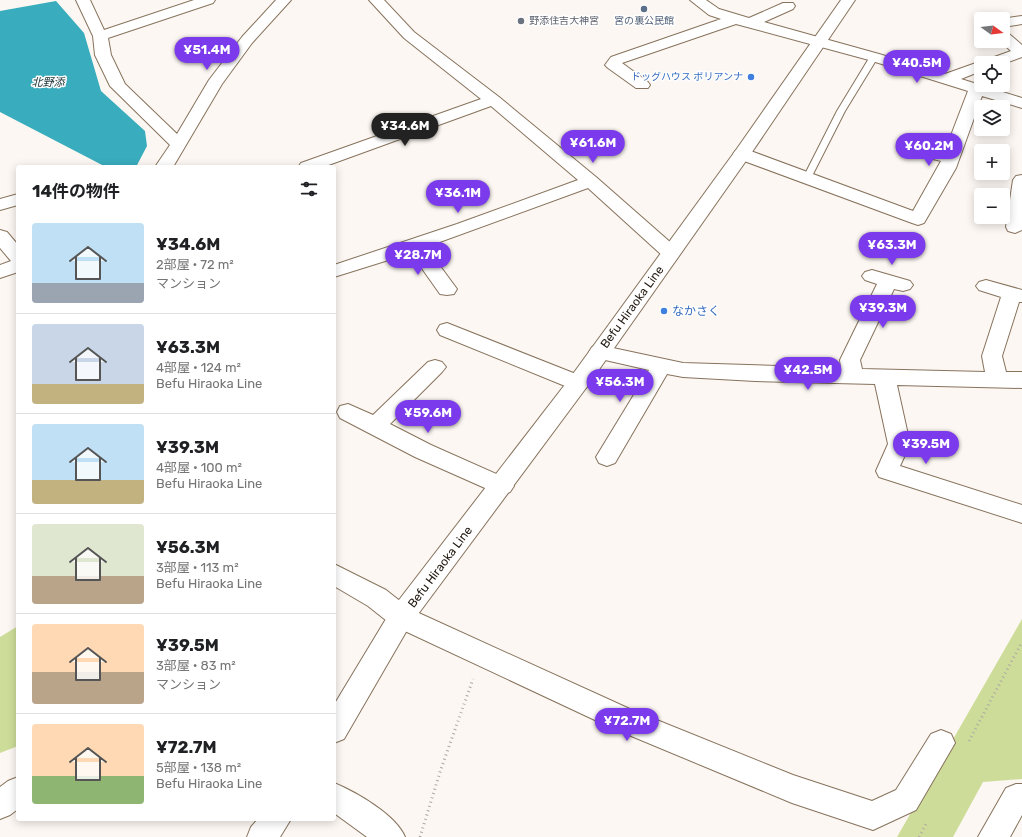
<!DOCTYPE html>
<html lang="ja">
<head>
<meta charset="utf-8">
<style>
	:root { --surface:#fff; --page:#f6f6f6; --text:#202124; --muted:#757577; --line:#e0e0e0; --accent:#7c3aed }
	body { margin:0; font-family:Rubik,"Noto Sans JP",sans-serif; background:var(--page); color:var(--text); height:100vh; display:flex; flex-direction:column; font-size:15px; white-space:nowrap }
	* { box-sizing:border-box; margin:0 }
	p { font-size:13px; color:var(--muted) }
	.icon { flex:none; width:22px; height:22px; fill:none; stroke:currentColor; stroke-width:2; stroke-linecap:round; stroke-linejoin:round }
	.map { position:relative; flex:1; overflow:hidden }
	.sheet { position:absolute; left:16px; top:165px; width:320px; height:656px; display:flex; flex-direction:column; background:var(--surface); border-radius:4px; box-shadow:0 2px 10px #0003 }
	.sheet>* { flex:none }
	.needle { width:26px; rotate:105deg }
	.controls { position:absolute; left:974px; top:12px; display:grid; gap:8px }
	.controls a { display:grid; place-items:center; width:36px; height:36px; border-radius:4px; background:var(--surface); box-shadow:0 2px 10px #0003; font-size:20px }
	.price { position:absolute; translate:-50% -34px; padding:0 9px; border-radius:14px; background:var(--accent); color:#fff; font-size:13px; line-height:26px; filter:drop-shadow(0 1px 2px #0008) }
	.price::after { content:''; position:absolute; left:50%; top:24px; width:12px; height:9px; margin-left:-6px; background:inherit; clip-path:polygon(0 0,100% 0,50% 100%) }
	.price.active { background:#222; color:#fff }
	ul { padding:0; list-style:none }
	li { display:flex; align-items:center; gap:12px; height:100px; padding:0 16px }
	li+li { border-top:1px solid var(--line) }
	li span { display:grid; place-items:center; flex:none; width:112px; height:80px; border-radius:4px; color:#555 }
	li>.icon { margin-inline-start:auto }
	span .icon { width:48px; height:48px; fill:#fffc; stroke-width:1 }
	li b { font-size:17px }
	h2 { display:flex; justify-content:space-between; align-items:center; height:48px; padding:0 16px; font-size:17px }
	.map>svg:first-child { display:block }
	.green { fill:#cddd99 }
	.water { fill:#39adbd }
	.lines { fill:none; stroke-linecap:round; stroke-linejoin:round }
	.service-casing { stroke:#87735d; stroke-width:2 }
	.minor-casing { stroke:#87735d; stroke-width:2 }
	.secondary-casing { stroke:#87735d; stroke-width:2 }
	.path { stroke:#aea8a2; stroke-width:3; stroke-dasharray:1 3.5; stroke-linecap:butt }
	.service { fill:#fff; fill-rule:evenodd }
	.minor { fill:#fff; fill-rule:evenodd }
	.secondary { fill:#fff; fill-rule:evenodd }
	.service-dot { fill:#5c6f8a; stroke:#fff; stroke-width:1.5 }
	.worship-dot { fill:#6b7280; stroke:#fff; stroke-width:1.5 }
	.shop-dot { fill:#3f7fe0; stroke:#fff; stroke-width:1.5 }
	.labels { text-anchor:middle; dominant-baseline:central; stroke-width:3; stroke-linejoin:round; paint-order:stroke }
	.far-worship-label { font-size:10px; fill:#5b616d; stroke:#fff; text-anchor:start }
	.far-service-label { font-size:10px; fill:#4e5e75; stroke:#fff }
	.far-shop-label { font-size:10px; fill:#366cbe; stroke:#fff; text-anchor:end }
	.far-water-label { font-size:11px; font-style:italic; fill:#183135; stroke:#fff }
	.street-label { font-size:12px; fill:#221a11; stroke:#fff }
	.shop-label { font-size:12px; fill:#366cbe; stroke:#fff; text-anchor:start }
</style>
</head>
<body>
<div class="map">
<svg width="1022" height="837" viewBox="0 0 1022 837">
	<rect width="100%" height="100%" fill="#fcf7f2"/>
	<!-- green -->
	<path class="green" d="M 1022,619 L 1022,779 L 983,782 L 953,837 L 897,837 Z
		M 18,626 L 18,746 L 0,753 L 0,637 Z"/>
	<!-- water -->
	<path class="water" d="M 56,1 L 84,33 L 101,91 L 145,131 L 147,146 L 136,167 L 106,167 L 0,112 L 0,11 Z"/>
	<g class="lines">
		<!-- service casing -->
		<g class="service-casing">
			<path id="service" d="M 871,55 L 878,57 L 845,111 L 811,178 L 807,181 L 804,180 L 803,178 L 837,111 Z"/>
		</g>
		<!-- minor casing -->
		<g class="minor-casing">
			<path id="minor" d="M 76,0 L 90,0 L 104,30 L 194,0 L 215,0 L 213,3 L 108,38 L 111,55 L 125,84 L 177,134 L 209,80 L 242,37 L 276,0 L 291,0 L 252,43 L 222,84 L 173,167 L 155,167 L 170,145 L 110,86 L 95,55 L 93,36 Z
				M 369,0 L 384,0 L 414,32 L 499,97 L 596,177 L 678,249 L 680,253 L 678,257 L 671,259 L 664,257 L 588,188 L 426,247 L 457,289 L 454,294 L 447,295 L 440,294 L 411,253 L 334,277 L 334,265 L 457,224 L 578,180 L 491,106 L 323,167 L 298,167 L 301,163 L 481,99 L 404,38 Z
				M 690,0 L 706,0 L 719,9 L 749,18 L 783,3 L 793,3 L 795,6 L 793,9 L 764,22 L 879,54 L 945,74 L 976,63 L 984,62 L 986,60 L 1011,51 L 1000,41 L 1003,41 L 1003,32 L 1008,33 L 1022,45 L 1022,57 L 1003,64 L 981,63 L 981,71 L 961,79 L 1022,98 L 1022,108 L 982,96 L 956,168 L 924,223 L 918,225 L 912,223 L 736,158 L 733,154 L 736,150 L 742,149 L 748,150 L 913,211 L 941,161 L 909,153 L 907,149 L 909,145 L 915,144 L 945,151 L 968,91 L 869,60 L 736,24 L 622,63 L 648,82 L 650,85 L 648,88 L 636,88 L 608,68 L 605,65 L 611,57 L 721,19 L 709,15 Z
				M 1022,16 L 1022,24 L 1003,27 L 1003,19 L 1001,19 Z
				M 1022,175 L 1022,230 L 1015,233 L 1008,231 L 1006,227 L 1013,180 L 1016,176 Z
				M 18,194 L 18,205 L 0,210 L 0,199 Z
				M 0,230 L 7,232 L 18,245 L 18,272 L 0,278 L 0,265 L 11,261 L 0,248 Z
				M 872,270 L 910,281 L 913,285 L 910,289 L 903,291 L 894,289 L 860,360 L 862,369 L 985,372 L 982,356 L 1001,297 L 979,290 L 976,286 L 979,282 L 986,280 L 1022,290 L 1022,302 L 1019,302 L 1002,356 L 1006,372 L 1022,372 L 1022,388 L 897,385 L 910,444 L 900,466 L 1022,505 L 1022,523 L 879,477 L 876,471 L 888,444 L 875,384 L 755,381 L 683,377 L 667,374 L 615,463 L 607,466 L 599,463 L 596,457 L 649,370 L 592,357 L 589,352 L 592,347 L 599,345 L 683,363 L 841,368 L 840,360 L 877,284 L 865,280 L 862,276 L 865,272 Z
				M 447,323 L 586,378 L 589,383 L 586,388 L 578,391 L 570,388 L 440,335 L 437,330 L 440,325 Z
				M 435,360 L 442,362 L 446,367 L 442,372 L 390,424 L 431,445 L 510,480 L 514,486 L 510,492 L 502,495 L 494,492 L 415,457 L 340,418 L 337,412 L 340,406 L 348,404 L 373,415 L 428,362 Z
				M 334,564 L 386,590 L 410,609 L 632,710 L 793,775 L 872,801 L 896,790 L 931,734 L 941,730 L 951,734 L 955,743 L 916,810 L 873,830 L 792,803 L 612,728 L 392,625 L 368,606 L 334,586 Z
				M 18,777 L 18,809 L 10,815 L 0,819 L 0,787 L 8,781 Z
				M 334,783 C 356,792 396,815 405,837 L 367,837 L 334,813 Z
				M 1016,784 L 1022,784 L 1022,815 L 1010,837 L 978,837 L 1006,788 Z"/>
		</g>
		<!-- secondary casing -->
		<g class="secondary-casing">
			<path id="secondary" d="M 841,0 L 855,0 L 748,158 L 586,388 L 410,625 L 344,739 L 334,743 L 334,705 L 392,609 L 570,378 L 736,150 Z
				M 258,819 L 291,819 L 280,837 L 247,837 L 251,827 Z"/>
		</g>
		<!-- path -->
		<path class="path" d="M 969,741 L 1022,642
			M 420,837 L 441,769 L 473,679
			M 919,837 L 927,822"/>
		<!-- service -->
		<use href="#service" class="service"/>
		<!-- minor -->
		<use href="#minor" class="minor"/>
		<!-- secondary -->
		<use href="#secondary" class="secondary"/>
	</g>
	<!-- markers -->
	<circle class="service-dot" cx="644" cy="9" r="4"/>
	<circle class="worship-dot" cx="521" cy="21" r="4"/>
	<g class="shop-dot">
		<circle cx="751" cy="77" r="4"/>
		<circle cx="664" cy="311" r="4"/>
	</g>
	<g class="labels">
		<!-- far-worship labels -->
		<g class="far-worship-label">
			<text x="529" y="21">野添住吉大神宮</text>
		</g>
		<!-- far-service labels -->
		<g class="far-service-label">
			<text x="644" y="21">宮の裏公民館</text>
		</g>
		<!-- far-shop labels -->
		<g class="far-shop-label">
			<text x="743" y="77">ドッグハウス ポリアンナ</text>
		</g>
		<!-- far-water labels -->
		<g class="far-water-label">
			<text x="48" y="82">北野添</text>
		</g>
		<!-- street labels -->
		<g class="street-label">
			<text transform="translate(632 307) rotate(-54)">Befu Hiraoka Line</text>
			<text transform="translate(440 567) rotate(-53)">Befu Hiraoka Line</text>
		</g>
		<!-- shop labels -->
		<g class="shop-label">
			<text x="672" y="311">なかさく</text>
		</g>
	</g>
</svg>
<div class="controls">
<a><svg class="needle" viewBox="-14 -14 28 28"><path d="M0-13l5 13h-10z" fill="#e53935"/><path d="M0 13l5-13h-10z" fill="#757577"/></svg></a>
<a><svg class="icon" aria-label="locate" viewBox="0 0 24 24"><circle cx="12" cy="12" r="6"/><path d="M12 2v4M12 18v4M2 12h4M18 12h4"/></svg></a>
<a><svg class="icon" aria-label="layers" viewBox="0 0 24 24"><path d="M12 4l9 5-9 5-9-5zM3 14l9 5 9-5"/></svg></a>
<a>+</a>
<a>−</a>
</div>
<b class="price" style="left:207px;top:71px">¥51.4M</b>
<b class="price" style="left:917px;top:84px">¥40.5M</b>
<b class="price active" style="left:405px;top:147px">¥34.6M</b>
<b class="price" style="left:593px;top:164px">¥61.6M</b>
<b class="price" style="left:929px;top:167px">¥60.2M</b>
<b class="price" style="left:458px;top:214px">¥36.1M</b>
<b class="price" style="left:892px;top:266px">¥63.3M</b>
<b class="price" style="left:418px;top:276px">¥28.7M</b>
<b class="price" style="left:883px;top:329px">¥39.3M</b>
<b class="price" style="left:808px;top:391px">¥42.5M</b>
<b class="price" style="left:620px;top:403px">¥56.3M</b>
<b class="price" style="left:428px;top:434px">¥59.6M</b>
<b class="price" style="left:926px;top:465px">¥39.5M</b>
<b class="price" style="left:627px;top:742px">¥72.7M</b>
<section class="sheet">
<h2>14件の物件<svg class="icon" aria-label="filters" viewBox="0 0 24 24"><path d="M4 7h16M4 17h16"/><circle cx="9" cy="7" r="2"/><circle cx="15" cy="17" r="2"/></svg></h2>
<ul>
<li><span style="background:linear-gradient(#bfe0f5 75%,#9aa5b1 0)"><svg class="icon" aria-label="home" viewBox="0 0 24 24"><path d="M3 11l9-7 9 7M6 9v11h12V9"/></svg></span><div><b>¥34.6M</b><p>2部屋 · 72 m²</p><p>マンション</p></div></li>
<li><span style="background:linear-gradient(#c9d6e8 75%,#c2b280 0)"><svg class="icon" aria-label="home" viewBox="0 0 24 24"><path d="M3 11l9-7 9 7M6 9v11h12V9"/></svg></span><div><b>¥63.3M</b><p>4部屋 · 124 m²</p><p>Befu Hiraoka Line</p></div></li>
<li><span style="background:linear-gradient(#bfe0f5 70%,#c2b280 0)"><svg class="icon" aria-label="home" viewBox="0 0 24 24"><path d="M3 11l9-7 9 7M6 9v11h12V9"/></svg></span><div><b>¥39.3M</b><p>4部屋 · 100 m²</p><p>Befu Hiraoka Line</p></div></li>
<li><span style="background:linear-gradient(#dfe7d0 65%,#b9a48a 0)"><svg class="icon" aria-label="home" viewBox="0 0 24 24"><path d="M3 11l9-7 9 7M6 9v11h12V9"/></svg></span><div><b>¥56.3M</b><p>3部屋 · 113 m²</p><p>Befu Hiraoka Line</p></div></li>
<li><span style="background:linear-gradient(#ffd9b3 60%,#b9a48a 0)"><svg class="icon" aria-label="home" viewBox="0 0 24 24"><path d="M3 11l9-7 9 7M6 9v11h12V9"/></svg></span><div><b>¥39.5M</b><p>3部屋 · 83 m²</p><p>マンション</p></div></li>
<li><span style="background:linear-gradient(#ffd9b3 65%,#8fb573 0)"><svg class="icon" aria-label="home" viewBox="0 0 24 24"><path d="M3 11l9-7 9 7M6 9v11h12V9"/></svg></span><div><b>¥72.7M</b><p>5部屋 · 138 m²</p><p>Befu Hiraoka Line</p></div></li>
</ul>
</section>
</div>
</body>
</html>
